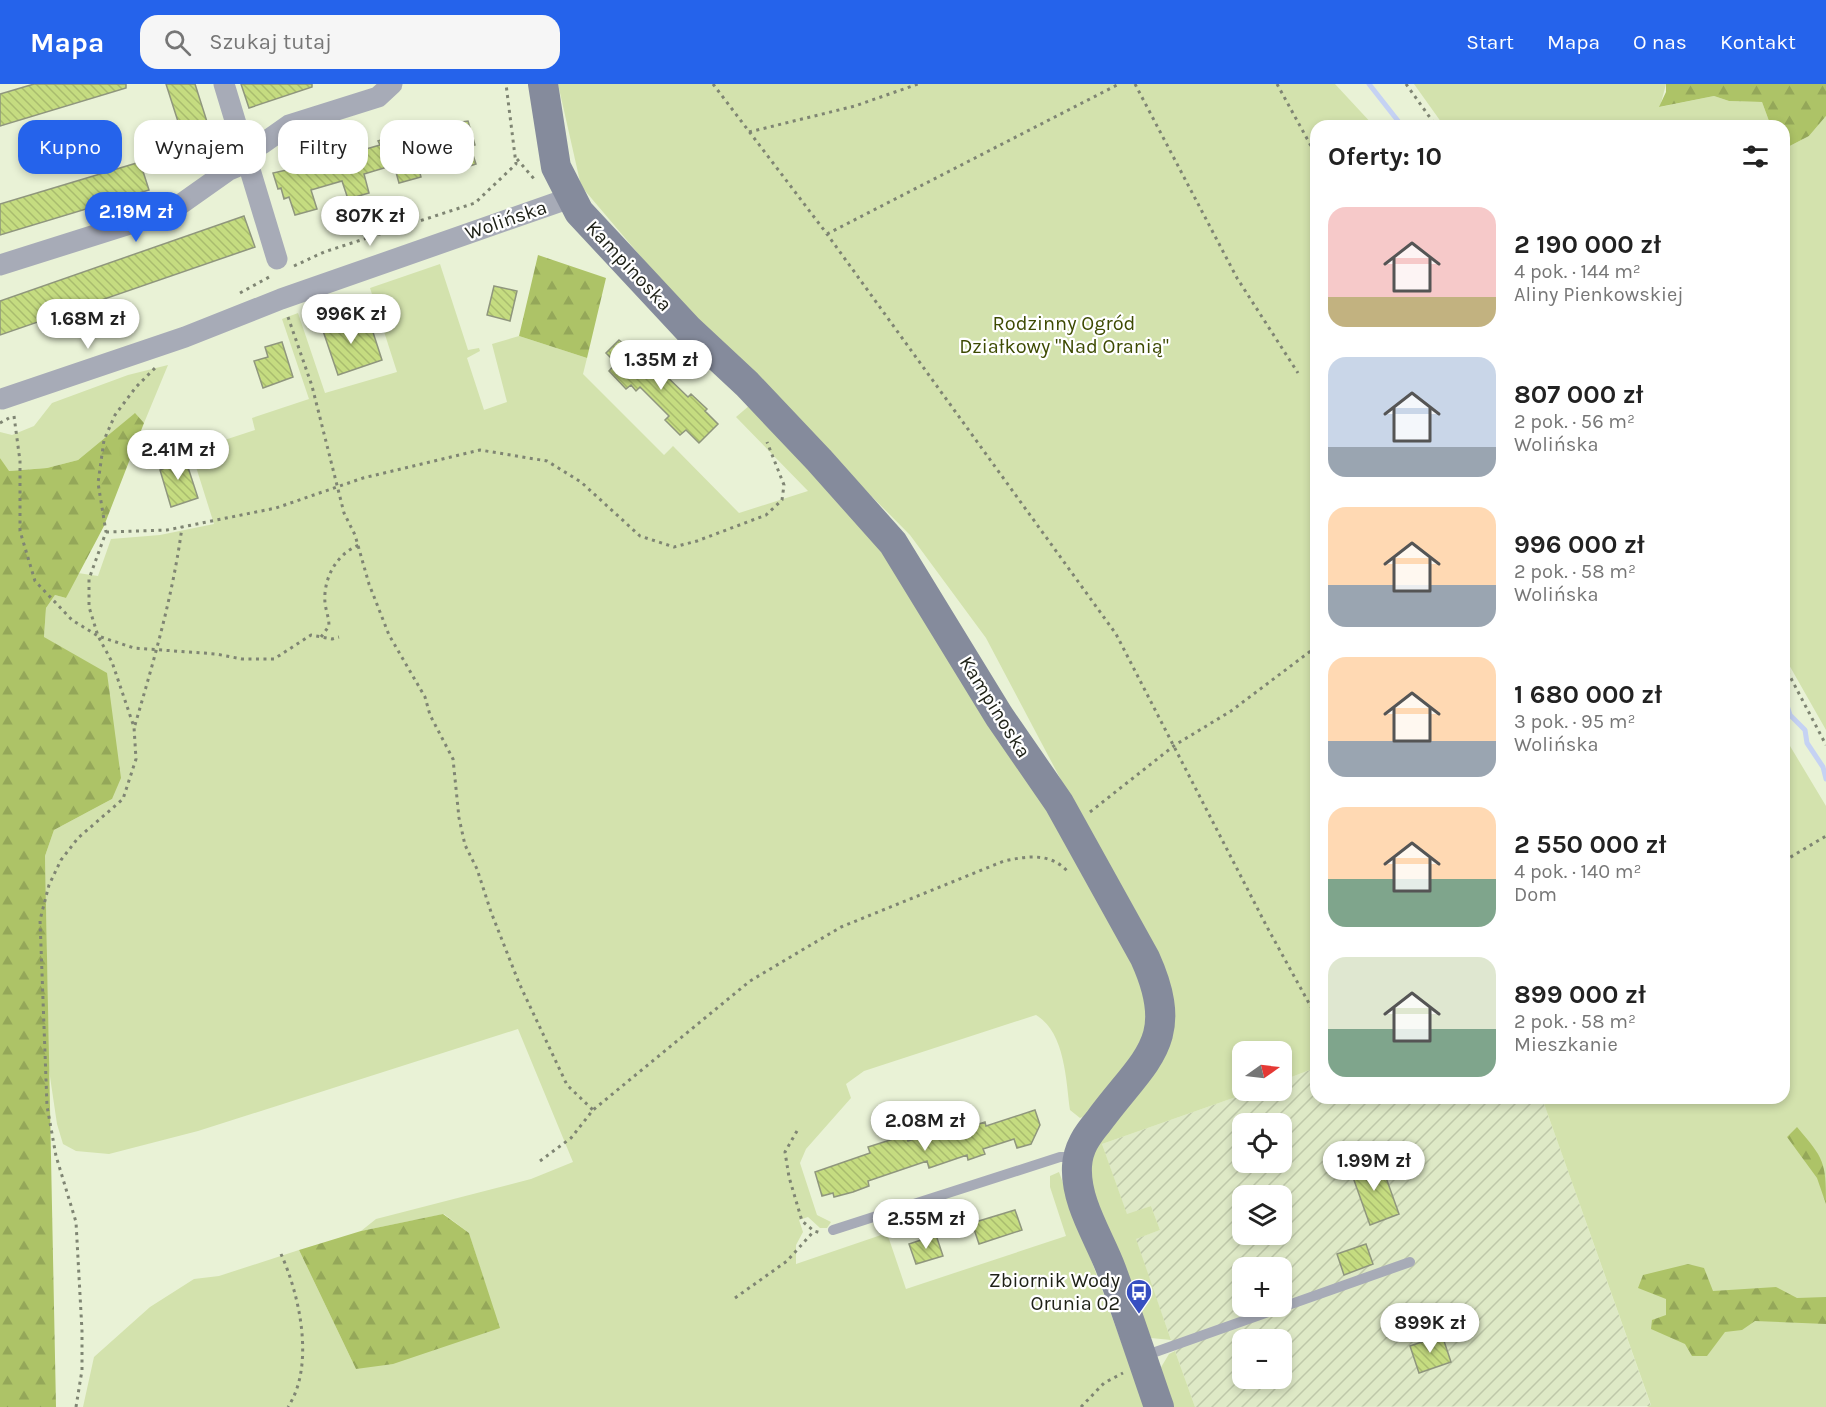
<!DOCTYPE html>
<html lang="pl">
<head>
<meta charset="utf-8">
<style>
	:root { --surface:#fff; --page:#f6f6f6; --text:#222; --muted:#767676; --accent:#2563eb }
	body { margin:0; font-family:Karla,sans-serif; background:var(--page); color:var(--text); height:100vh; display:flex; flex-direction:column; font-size:22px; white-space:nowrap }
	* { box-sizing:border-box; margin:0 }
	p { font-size:20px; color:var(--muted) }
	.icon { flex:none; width:33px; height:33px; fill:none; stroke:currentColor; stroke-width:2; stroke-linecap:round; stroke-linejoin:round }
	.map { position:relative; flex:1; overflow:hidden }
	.panel { position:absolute; left:1310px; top:36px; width:480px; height:984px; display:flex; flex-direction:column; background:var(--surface); border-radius:18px; box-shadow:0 3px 9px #0003 }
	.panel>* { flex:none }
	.banner { position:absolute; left:18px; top:36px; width:570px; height:54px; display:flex; gap:12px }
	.needle { width:39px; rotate:76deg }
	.tools { position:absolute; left:1232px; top:957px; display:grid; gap:12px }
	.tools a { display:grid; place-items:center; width:60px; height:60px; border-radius:12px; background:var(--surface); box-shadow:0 3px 9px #0003; font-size:30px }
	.price { position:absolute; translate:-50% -51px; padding:0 14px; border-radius:21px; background:#fff; color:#222; font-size:20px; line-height:39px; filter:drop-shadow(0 2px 3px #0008) }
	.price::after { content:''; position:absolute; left:50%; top:36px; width:18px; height:14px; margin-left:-9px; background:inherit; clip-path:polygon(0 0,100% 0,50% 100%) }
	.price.active { background:var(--accent); color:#fff }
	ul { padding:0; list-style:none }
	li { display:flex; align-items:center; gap:18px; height:150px; padding:0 18px }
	li span { display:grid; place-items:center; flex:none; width:168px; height:120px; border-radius:18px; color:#555 }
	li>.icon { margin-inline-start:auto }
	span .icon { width:72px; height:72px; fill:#fffc; stroke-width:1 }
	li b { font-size:26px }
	h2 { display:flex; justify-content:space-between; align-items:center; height:72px; padding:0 18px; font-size:26px }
	.tag { padding:0 21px; border-radius:18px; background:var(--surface); box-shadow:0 3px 9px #0003; font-size:21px; line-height:54px }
	.tag.active { background:var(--accent); color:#fff }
	header { display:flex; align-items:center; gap:36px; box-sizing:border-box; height:84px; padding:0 30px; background:var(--accent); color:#fff }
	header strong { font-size:28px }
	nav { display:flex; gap:33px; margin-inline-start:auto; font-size:21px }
	.search { width:420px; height:54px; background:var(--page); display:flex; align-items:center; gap:15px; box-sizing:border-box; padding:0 21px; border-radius:18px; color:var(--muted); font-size:22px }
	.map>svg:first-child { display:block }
	.industrial { fill:url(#industrial-furrows); fill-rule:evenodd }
	.green { fill:#d3e2ad }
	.forest { fill:url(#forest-firs) }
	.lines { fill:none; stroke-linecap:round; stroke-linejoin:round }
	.stream { stroke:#c5d2f3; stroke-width:5 }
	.building { fill:url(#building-back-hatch); stroke:#8f967d; stroke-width:1.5 }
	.path { stroke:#7f8573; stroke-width:3; stroke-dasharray:3 4.5; stroke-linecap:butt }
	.lane { stroke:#a7abb7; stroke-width:10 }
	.street { stroke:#a7abb7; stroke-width:21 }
	.secondary { stroke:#858b9c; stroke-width:30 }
	.labels { text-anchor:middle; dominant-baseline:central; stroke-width:4.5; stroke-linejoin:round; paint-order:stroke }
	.street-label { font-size:20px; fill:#1d2016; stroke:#fff }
	.park-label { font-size:20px; fill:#3d4a02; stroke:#fff }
	.poi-label { font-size:20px; fill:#1d2016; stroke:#fff; text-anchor:end }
</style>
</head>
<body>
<header>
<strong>Mapa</strong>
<div class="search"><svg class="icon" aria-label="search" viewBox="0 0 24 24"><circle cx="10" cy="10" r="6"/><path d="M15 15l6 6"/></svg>Szukaj tutaj</div>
<nav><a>Start</a><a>Mapa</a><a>O nas</a><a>Kontakt</a></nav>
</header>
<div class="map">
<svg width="1826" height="1323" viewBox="0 0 1826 1323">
	<defs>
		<pattern id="industrial-furrows" width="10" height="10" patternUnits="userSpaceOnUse" patternTransform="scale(1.5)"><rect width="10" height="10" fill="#dee9c6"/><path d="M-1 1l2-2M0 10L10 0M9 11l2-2" fill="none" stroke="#bec8a9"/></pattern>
		<pattern id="forest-firs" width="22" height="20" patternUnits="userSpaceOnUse" patternTransform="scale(1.5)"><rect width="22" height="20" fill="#adc367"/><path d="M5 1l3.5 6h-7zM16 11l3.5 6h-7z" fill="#94a759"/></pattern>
		<pattern id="building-back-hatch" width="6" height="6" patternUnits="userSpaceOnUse" patternTransform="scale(1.5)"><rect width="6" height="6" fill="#c5dc80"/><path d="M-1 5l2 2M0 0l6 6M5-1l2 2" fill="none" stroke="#a9bc6e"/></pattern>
	</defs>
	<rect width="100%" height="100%" fill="#e9f2d6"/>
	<!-- industrial -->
	<path class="industrial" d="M 1315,984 L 1316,1014 L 1542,1014 L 1651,1322 L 1195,1323 L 1135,1155 L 1160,1146 L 1151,1122 L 1127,1131 L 1102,1060 L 1253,1007 L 1281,1006 L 1281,997 ZM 1242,1040 L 1281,1040 L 1281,1078 L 1242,1078 ZM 1242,1112 L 1281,1112 L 1281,1150 L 1242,1150 ZM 1242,1184 L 1281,1184 L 1281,1222 L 1242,1222 ZM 1242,1256 L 1281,1256 L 1281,1294 L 1242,1294 Z"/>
	<!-- green -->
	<path class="green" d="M 558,0 L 1335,0 L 1374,42 L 1316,42 L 1315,984 L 1281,997 L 1281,968 L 1242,968 L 1242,1006 L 1253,1007 L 1102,1060 L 1127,1130 L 1151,1122 L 1160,1146 L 1136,1155 L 1171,1256 L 1151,1254 L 1142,1247 L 1091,1117 L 1086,1072 L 1163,966 L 1087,745 L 986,554 L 910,451 L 681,220 L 581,102 Z
		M 1414,0 L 1666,0 L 1660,23 L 1714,12 L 1729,17 L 1762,18 L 1769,37 L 1768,42 L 1444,42 Z
		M 1826,32 L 1826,646 L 1784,572 L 1784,65 L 1809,52 Z
		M 440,180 L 468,266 L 479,264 L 480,267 L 467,274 L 484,326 L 507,318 L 492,260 L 519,252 L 587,274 L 583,290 L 664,371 L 673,362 L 739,429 L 808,407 L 736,333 L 750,321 L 881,464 L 1055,734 L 1109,829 L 1148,913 L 1148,947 L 1140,968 L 1089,1030 L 1080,1034 L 1070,1026 C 1066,996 1065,948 1036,931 L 864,987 L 846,1000 L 851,1014 L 806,1065 L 800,1079 L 817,1131 L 831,1138 L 827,1144 L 820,1144 L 808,1133 L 799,1136 L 803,1148 L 796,1161 L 796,1180 L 887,1149 L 906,1205 L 1066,1152 L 1050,1103 L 1050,1092 L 1059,1088 L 1145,1323 L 83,1323 L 94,1273 L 150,1223 L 194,1195 L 219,1192 L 299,1166 L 356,1285 L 499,1244 L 469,1149 L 444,1130 L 361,1147 L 376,1135 L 531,1095 L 573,1078 L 518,945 L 198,1047 L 109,1070 L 76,1067 L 63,1060 L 57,1040 L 49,986 L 45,772 L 54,746 L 112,715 L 44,553 L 46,524 L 55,511 L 66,514 L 78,489 L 98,492 L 111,455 L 160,451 L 214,440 L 191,367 L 255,346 L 252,334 L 309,315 L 282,235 L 298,229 L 325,309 L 397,288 L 370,204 Z
		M 168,281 L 144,339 L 134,330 L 78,376 L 47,384 L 8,387 L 0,374 L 0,348 L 12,351 L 34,342 L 52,319 L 128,291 Z
		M 1784,652 L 1826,722 L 1826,1323 L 1647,1323 L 1651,1321 L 1542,1014 L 1784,1014 Z
		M 1175,1267 L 1195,1323 L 1168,1323 L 1160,1285 L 1169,1270 Z"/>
	<!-- forest -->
	<path class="forest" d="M 1666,0 L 1826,0 L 1826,32 L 1809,52 L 1784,65 L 1784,42 L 1768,42 L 1769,37 L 1762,18 L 1729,17 L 1714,12 L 1659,23 L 1666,8 Z
		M 538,171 L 606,194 L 587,274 L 519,252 Z
		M 135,329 L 144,339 L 104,442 L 66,514 L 55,511 L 46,524 L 44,553 L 107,589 L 121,694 L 112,715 L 54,746 L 45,772 L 56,1323 L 0,1323 L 0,374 L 9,387 L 47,384 L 78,376 Z
		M 1797,1043 C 1824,1075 1826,1077 1826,1120 L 1817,1094 L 1787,1053 Z
		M 443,1130 L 469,1149 L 500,1244 L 393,1280 L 356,1285 L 299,1166 L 361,1147 Z
		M 1688,1180 L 1704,1184 L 1713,1207 L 1776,1203 L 1797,1214 L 1826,1213 L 1826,1240 L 1755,1237 L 1742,1246 L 1725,1248 L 1707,1272 L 1692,1272 L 1685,1260 L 1651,1245 L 1652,1236 L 1666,1231 L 1666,1215 L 1638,1204 L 1643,1191 Z"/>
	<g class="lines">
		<!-- stream -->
		<path class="stream" d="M 1369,0 L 1402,42
			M 1784,612 L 1790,631 L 1805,646 L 1807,659 L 1823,683 L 1826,695"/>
	</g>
	<!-- building -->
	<path class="building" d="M 34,0 L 126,0 L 126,4 L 0,42 L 0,10 Z
		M 166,0 L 195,0 L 216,66 L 190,75 Z
		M 241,0 L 312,0 L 312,3 L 249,24 Z
		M 468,37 L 475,61 L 470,62 L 476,80 L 454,87 L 448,69 L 444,70 L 443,67 L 416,75 L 421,93 L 399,99 L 394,81 L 364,90 L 369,109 L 348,115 L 342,97 L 311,106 L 317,125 L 295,131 L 289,113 L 284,115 L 281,104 L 278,105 L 273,89 L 327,77 L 326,73 L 341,68 L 352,69 L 380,61 L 378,57 L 393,52 L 405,53 L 447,40 Z
		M 140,78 L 149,106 L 0,151 L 0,120 Z
		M 244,132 L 255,163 L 0,251 L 0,217 Z
		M 494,202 L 517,207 L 510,237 L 487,231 Z
		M 340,232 L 344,244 L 369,236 L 382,276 L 338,291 L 320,238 Z
		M 619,256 L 643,275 L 650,268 L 663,281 L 659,285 L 688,313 L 691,310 L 707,325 L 705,327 L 718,340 L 699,359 L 686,346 L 680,351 L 665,336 L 669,332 L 640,303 L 636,307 L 631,301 L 626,305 L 609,287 L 616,279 L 606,269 Z
		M 282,258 L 293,293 L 263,304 L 254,277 L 268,273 L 265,263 Z
		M 184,371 L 198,414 L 171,423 L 160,386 L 165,384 L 163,378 Z
		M 1035,1026 L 1040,1041 L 1031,1060 L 1017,1064 L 1014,1055 L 983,1065 L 985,1070 L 968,1076 L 967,1071 L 929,1084 L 927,1077 L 868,1097 L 869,1102 L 853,1108 L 834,1113 L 833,1109 L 822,1112 L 815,1088 L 870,1069 L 868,1063 L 906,1051 L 908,1057 L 946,1044 L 948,1050 L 985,1038 L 986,1042 Z
		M 1379,1074 L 1399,1130 L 1370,1141 L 1350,1085 Z
		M 1015,1126 L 1022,1146 L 979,1160 L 972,1139 Z
		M 936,1151 L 943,1172 L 916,1180 L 909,1160 Z
		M 1366,1160 L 1373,1180 L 1344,1191 L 1337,1170 Z
		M 1442,1251 L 1451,1278 L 1419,1289 L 1410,1262 Z"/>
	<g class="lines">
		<!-- path -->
		<path class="path" d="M 713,0 L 827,150 L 1116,550 L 1267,843 L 1316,932
			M 1135,0 L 1237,194 L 1298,289
			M 1277,0 L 1316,71
			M 1406,0 L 1436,42
			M 749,48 L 855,22 L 918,0
			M 517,75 L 535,96
			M 827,150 L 1119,0
			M 294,182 L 324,168 L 475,119 L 516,80 L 506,0
			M 240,209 L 271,192
			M 288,233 L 312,302 L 344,429 L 355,451 L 369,500 L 389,551 L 425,613 L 430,631 L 453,675 L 459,734 L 465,761 L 477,785 L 491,828 L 519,899 L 567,1001 L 593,1026
			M 14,332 L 20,377 L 20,447 L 35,497 L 72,536 L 98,552 L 134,564 L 216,570 L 242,575 L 274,575 L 311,551 L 332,555 L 339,553
			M 0,339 L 9,334
			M 106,448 L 167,446 L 276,424 L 363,394 L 480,366 L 547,377 L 581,398 L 640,452 L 674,463 L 697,457 L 766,431 L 782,416 L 784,401 L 767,358
			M 321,553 L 329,542 C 329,534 326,527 325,519 C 323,495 336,470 359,461
			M 1784,581 L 1826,661
			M 135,641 C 154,576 173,511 182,443
			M 1090,728 L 1175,661 L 1231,627 L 1316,563
			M 1784,777 L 1826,752
			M 797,1047 L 785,1068 L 789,1093 L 802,1137 L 814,1147 L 821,1149
			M 540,1077 L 571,1054 L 593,1026 L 750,897 L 841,843 L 1004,777 C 1028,772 1051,768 1069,789
			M 281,1170 C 300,1212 315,1282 288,1323
			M 735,1214 L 787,1177 L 814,1147
			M 76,1323 L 82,1286 L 82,1247 L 76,1138 L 56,1072 L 47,1022 L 40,836 L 49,801 L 61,776 L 78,754 L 123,715 L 136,675 L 134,643 L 112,578 L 98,552 L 89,523 L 89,495 L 106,448 L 98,399 L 104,356 L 115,331 L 136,303 L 155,284
			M 1081,1323 L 1104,1299 L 1123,1289"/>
		<!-- lane -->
		<path class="lane" d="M 833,1146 L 1060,1073 L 1076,1073
			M 1144,1272 L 1410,1178"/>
		<!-- street -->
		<path class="street" d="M 224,0 L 277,175
			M 244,66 L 262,60 L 289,41 L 378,13 L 392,0
			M 0,181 L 171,127 L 229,86 L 248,78
			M 2,315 L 185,253 L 281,215 L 570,114"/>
		<!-- secondary -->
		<path class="secondary" d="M 543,0 L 556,83 L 579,128 L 688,245 L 747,300 L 819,376 L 893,459 L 999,632 L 1059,719 L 1145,874 C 1183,958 1144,975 1098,1038 C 1087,1051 1078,1064 1077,1082 C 1075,1118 1099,1153 1111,1185 C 1128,1231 1143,1277 1159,1323"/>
	</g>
	<!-- icons -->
	<defs>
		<g id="bus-pin" transform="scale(1.35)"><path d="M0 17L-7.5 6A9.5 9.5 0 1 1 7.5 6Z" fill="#374fc1" stroke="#fff"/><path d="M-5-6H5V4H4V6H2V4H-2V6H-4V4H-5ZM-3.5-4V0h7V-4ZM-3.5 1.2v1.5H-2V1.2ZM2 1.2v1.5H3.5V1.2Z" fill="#fff"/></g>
	</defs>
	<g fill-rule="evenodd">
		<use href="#bus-pin" x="1139" y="1208"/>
	</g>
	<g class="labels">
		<!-- street labels -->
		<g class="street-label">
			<text transform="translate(506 136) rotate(-19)">Wolińska</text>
			<text transform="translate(629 182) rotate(47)">Kampinoska</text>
			<text transform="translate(995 623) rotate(58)">Kampinoska</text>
		</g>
		<!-- park labels -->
		<g class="park-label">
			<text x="1064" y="239">Rodzinny Ogród<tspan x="1064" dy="23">Działkowy "Nad Oranią"</tspan></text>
		</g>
		<!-- poi labels -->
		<g class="poi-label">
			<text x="1120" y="1196">Zbiornik Wody<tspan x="1120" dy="23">Orunia 02</tspan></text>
		</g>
	</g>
</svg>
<div class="tools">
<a><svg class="needle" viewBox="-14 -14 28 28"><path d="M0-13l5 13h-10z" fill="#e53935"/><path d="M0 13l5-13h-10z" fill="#767676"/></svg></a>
<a><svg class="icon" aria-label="locate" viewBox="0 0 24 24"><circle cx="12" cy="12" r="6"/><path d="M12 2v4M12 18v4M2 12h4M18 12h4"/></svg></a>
<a><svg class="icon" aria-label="layers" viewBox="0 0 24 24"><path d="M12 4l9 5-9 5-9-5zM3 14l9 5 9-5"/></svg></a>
<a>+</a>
<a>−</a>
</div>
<b class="price active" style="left:136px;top:159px">2.19M zł</b>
<b class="price" style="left:370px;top:163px">807K zł</b>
<b class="price" style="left:351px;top:261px">996K zł</b>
<b class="price" style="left:88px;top:266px">1.68M zł</b>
<b class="price" style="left:661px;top:307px">1.35M zł</b>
<b class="price" style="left:178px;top:397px">2.41M zł</b>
<b class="price" style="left:925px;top:1068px">2.08M zł</b>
<b class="price" style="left:1374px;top:1108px">1.99M zł</b>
<b class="price" style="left:926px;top:1166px">2.55M zł</b>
<b class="price" style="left:1430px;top:1270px">899K zł</b>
<div class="banner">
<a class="tag active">Kupno</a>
<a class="tag">Wynajem</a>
<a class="tag">Filtry</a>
<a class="tag">Nowe</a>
</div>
<section class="panel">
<h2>Oferty: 10<svg class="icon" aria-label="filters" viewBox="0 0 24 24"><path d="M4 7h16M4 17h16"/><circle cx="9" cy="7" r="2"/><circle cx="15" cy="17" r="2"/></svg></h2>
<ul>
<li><span style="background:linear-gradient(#f6c9c9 75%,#c2b280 0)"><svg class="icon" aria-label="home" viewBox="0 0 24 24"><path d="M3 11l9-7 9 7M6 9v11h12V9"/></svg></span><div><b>2 190 000 zł</b><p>4 pok. · 144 m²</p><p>Aliny Pienkowskiej</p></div></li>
<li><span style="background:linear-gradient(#c9d6e8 75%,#9aa5b1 0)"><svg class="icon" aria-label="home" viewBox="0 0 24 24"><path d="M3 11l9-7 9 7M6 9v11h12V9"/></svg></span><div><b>807 000 zł</b><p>2 pok. · 56 m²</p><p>Wolińska</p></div></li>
<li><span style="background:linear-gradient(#ffd9b3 65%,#9aa5b1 0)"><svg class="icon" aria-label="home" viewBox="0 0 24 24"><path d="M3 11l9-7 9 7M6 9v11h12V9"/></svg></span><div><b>996 000 zł</b><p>2 pok. · 58 m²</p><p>Wolińska</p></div></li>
<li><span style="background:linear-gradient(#ffd9b3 70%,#9aa5b1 0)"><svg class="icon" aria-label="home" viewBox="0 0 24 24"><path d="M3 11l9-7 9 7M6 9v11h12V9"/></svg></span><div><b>1 680 000 zł</b><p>3 pok. · 95 m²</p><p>Wolińska</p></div></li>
<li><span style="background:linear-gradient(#ffd9b3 60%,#7fa58c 0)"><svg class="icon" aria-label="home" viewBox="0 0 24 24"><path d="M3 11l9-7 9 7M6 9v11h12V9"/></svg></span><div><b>2 550 000 zł</b><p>4 pok. · 140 m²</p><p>Dom</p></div></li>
<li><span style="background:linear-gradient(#dfe7d0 60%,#7fa58c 0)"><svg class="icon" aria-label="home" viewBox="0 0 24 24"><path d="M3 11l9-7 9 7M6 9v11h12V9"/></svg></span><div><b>899 000 zł</b><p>2 pok. · 58 m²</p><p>Mieszkanie</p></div></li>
</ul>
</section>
</div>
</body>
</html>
